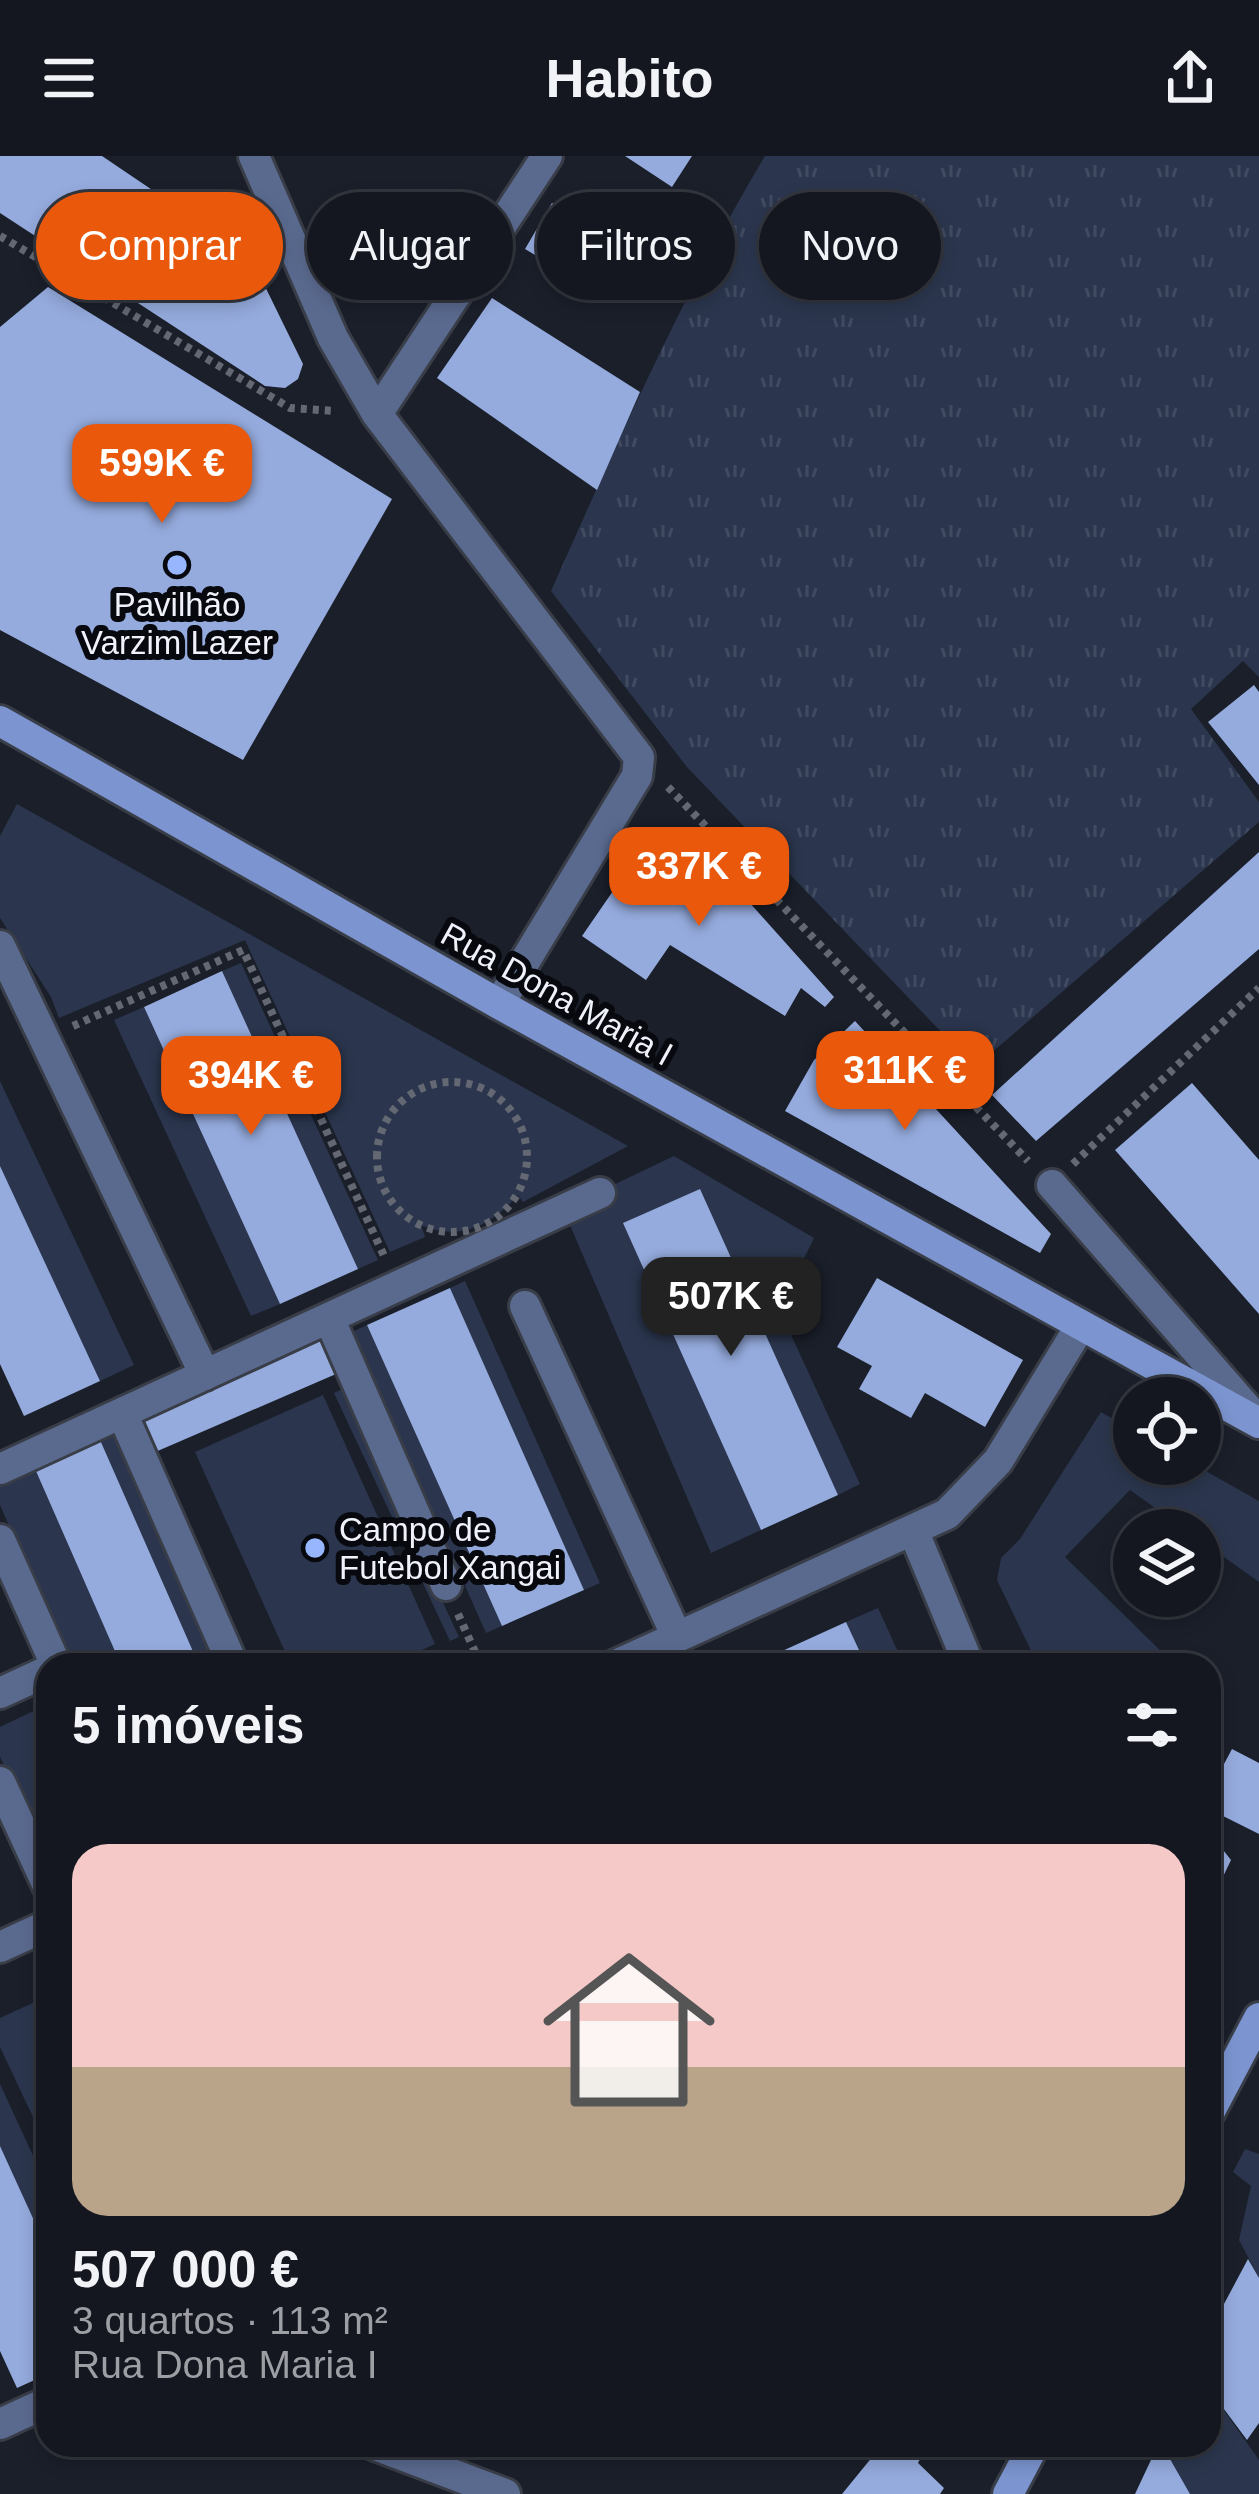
<!DOCTYPE html>
<html lang="pt">
<head>
<meta charset="utf-8">
<style>
	:root { --surface:#141720; --page:#21242d; --text:#f1f3f6; --muted:#9d9fa5; --line:#33363e; --accent:#ea580c }
	body { margin:0; font-family:Helvetica,sans-serif; background:var(--page); color:var(--text); height:100vh; display:flex; flex-direction:column; font-size:45px; white-space:nowrap }
	* { box-sizing:border-box; margin:0 }
	p { font-size:39px; color:var(--muted) }
	.icon { flex:none; width:66px; height:66px; fill:none; stroke:currentColor; stroke-width:2; stroke-linecap:round; stroke-linejoin:round }
	.map { position:relative; flex:1; overflow:hidden }
	.side { position:absolute; left:36px; top:1497px; width:1185px; height:804px; display:flex; flex-direction:column; background:var(--surface); border-radius:36px; box-shadow:0 6px 18px #0003,0 0 0 3px var(--line) }
	.side>* { flex:none }
	.hud { position:absolute; left:36px; top:36px; width:1188px; height:108px; display:flex; gap:24px }
	.controls { position:absolute; left:1113px; top:1221px; display:grid; gap:24px }
	.controls a { display:grid; place-items:center; width:108px; height:108px; border-radius:50%; background:var(--surface); box-shadow:0 6px 18px #0003,0 0 0 3px var(--line); font-size:60px }
	.price { position:absolute; translate:-50% -102px; padding:0 27px; border-radius:24px; background:var(--accent); color:#fff; font-size:39px; line-height:78px; filter:drop-shadow(0 3px 6px #0008) }
	.price::after { content:''; position:absolute; left:50%; top:72px; width:36px; height:27px; margin-left:-18px; background:inherit; clip-path:polygon(0 0,100% 0,50% 100%) }
	.price.on { background:#222; color:#fff }
	ul { padding:0; list-style:none }
	li { display:grid; align-content:center; gap:24px; height:636px; padding:0 36px }
	li+li { border-top:3px solid var(--line) }
	li span { display:grid; place-items:center; height:372px; border-radius:36px; color:#555 }
	li>.icon { margin-inline-start:auto }
	span .icon { width:216px; height:216px; fill:#fffc; stroke-width:1 }
	li b { font-size:51px }
	h2 { display:flex; justify-content:space-between; align-items:center; height:144px; padding:0 36px; font-size:51px }
	.pill { padding:0 42px; border-radius:54px; background:var(--surface); box-shadow:0 6px 18px #0003,0 0 0 3px var(--line); font-size:42px; line-height:108px }
	.pill.on { background:var(--accent); color:#fff }
	header { display:flex; justify-content:space-between; align-items:center; height:156px; padding:0 36px; background:var(--surface); font-size:54px; font-weight:700 }
	.map>svg:first-child { display:block }
	.grass { fill:url(#grass-tufts) }
	.garden { fill:#2b364e }
	.building { fill:#95abdd }
	.lines { fill:none; stroke-linecap:round; stroke-linejoin:round }
	.street-casing { stroke:#383d47; stroke-width:36 }
	.secondary-casing { stroke:#383d47; stroke-width:36 }
	.path { stroke:#646872; stroke-width:8; stroke-dasharray:6 6; stroke-linecap:butt }
	.street { stroke:#5a6a8f; stroke-width:30 }
	.secondary { stroke:#7c95d0; stroke-width:30 }
	.poi-dot { fill:#97b6fd; stroke:#07090e; stroke-width:4.5 }
	.labels { text-anchor:middle; dominant-baseline:central; stroke-width:12; stroke-linejoin:round; paint-order:stroke }
	.poi-label { font-size:33px; fill:#eff2fa; stroke:#07090e }
	.street-label { font-size:33px; fill:#eff2fa; stroke:#07090e }
</style>
</head>
<body>
<header><svg class="icon" aria-label="menu" viewBox="0 0 24 24"><path d="M4 6h16M4 12h16M4 18h16"/></svg>Habito<svg class="icon" aria-label="share" viewBox="0 0 24 24"><path d="M12 15V3M7 8l5-5 5 5M5 13v7h14v-7"/></svg></header>
<div class="map">
<svg width="1259" height="2338" viewBox="0 0 1259 2338">
	<defs>
		<pattern id="grass-tufts" width="24" height="20" patternUnits="userSpaceOnUse" patternTransform="scale(3)"><rect width="24" height="20" fill="#2b364e"/><path d="M3 7l-1-3M5 7V3M7 7l1-3M15 17l-1-3M17 17v-4M19 17l1-3" fill="none" stroke="#404a60"/></pattern>
	</defs>
	<rect width="100%" height="100%" fill="#1a1f2a"/>
	<!-- grass -->
	<path class="grass" d="M 765,0 L 1259,0 L 1259,521 L 1243,505 L 1191,553 L 1259,646 L 1259,666 L 975,911 L 687,611 L 551,435 C 617,287 682,139 765,0 Z"/>
	<!-- garden -->
	<path class="garden" d="M 17,648 L 628,990 L 523,1046 L 518,1039 C 492,1069 460,1086 421,1069 L 425,1081 L 390,1096 L 245,784 L 59,862 L 51,841 L 0,762 L 0,680 Z
		M 241,807 L 378,1104 L 358,1113 L 222,815 Z
		M 144,851 L 280,1148 L 251,1160 L 114,864 Z
		M 0,925 L 134,1209 L 100,1225 L 0,1011 Z
		M 674,1000 L 814,1082 L 779,1153 L 860,1328 L 838,1339 L 700,1034 L 624,1067 L 761,1374 L 711,1397 L 563,1053 Z
		M 465,1125 L 600,1427 L 584,1434 L 450,1132 Z
		M 367,1169 L 502,1470 L 486,1477 L 352,1176 Z
		M 343,1233 L 459,1481 L 450,1485 L 334,1237 Z
		M 323,1239 L 435,1488 L 389,1509 L 291,1509 L 195,1296 Z
		M 1101,1256 L 1134,1275 L 1134,1308 L 1193,1308 L 1259,1345 L 1259,1426 L 1200,1384 L 1200,1374 L 1186,1374 L 1130,1334 L 1065,1401 L 1171,1505 L 1167,1509 L 1038,1509 L 997,1424 L 1001,1402 L 1020,1383 Z
		M 117,1268 L 223,1509 L 199,1509 L 97,1277 Z
		M 32,1306 L 121,1509 L 70,1509 L 0,1349 L 0,1320 Z
		M 878,1452 L 904,1509 L 866,1509 L 846,1466 Z
		M 48,1548 L 48,1658 L 31,1666 L 0,1601 L 0,1571 Z
		M 48,1840 L 48,1993 L 0,1891 L 0,1862 Z
		M 0,1928 L 48,2032 L 48,2095 L 0,1990 Z
		M 1245,1993 L 1259,1998 L 1259,2122 L 1239,2084 L 1251,2030 L 1233,2016 Z
		M 1209,2233 L 1259,2304 L 1259,2338 L 1190,2338 L 1162,2289 L 1209,2289 Z"/>
	<!-- building -->
	<path class="building" d="M 0,0 L 102,0 L 244,96 L 253,106 L 303,208 L 298,223 L 285,232 L 265,230 L 0,57 Z
		M 625,0 L 692,0 L 672,31 Z
		M 411,40 L 449,65 L 407,129 L 369,105 Z
		M 552,47 L 634,96 L 607,142 L 525,93 Z
		M 48,131 L 392,343 L 243,604 L 0,474 L 0,171 Z
		M 492,142 L 640,236 L 597,334 L 437,222 Z
		M 1254,529 L 1259,536 L 1259,629 L 1208,566 Z
		M 698,689 L 834,841 L 825,851 L 801,832 L 785,860 L 670,789 L 646,824 L 582,780 L 644,690 L 671,713 Z
		M 1259,696 L 1259,793 L 1036,985 L 992,939 Z
		M 222,815 L 358,1113 L 280,1148 L 144,851 Z
		M 855,865 L 1051,1078 L 1040,1097 L 785,955 L 814,904 Z
		M 1192,927 L 1259,1004 L 1259,1158 L 1115,994 Z
		M 0,1010 L 100,1225 L 24,1260 L 0,1208 Z
		M 700,1033 L 838,1339 L 761,1374 L 623,1067 Z
		M 877,1122 L 1023,1204 L 985,1271 L 925,1237 L 911,1262 L 859,1233 L 872,1210 L 837,1191 Z
		M 450,1132 L 584,1434 L 502,1470 L 367,1169 Z
		M 319,1178 L 336,1218 L 153,1297 L 136,1258 Z
		M 97,1277 L 199,1509 L 121,1509 L 32,1306 Z
		M 846,1466 L 866,1509 L 773,1509 L 769,1501 Z
		M 1232,1593 L 1259,1607 L 1259,1678 L 1209,1653 L 1209,1636 Z
		M 1209,1676 L 1231,1704 L 1209,1750 Z
		M 0,1990 L 48,2095 L 48,2218 L 17,2232 L 0,2195 Z
		M 1248,2103 L 1259,2122 L 1259,2267 L 1247,2284 L 1209,2233 L 1209,2176 Z
		M 882,2289 L 927,2289 L 918,2307 L 944,2332 L 940,2338 L 842,2338 Z
		M 1158,2289 L 1162,2289 L 1190,2338 L 1135,2338 Z"/>
	<g class="lines">
		<!-- street casing -->
		<g class="street-casing">
			<path id="street" d="M 254,0 L 333,182 L 377,258 L 639,601 L 637,620 L 499,848
				M 377,258 L 547,0
				M 0,790 L 205,1219
				M 1052,1029 L 1259,1266
				M 525,1150 L 677,1481
				M 329,1162 L 446,1429
				M 122,1257 L 233,1509
				M 0,1313 L 600,1037
				M 913,1374 L 969,1509
				M 0,1384 L 56,1509
				M 616,1509 L 947,1358 L 998,1305 L 1081,1169
				M 0,1537 L 48,1515
				M 0,1626 L 48,1730
				M 0,1791 L 48,1769
				M 0,2268 L 48,2246
				M 375,2289 L 505,2338"/>
		</g>
		<!-- secondary casing -->
		<g class="secondary-casing">
			<path id="secondary" d="M 0,565 L 499,848 L 1259,1267
				M 1209,1957 L 1259,1862
				M 1008,2338 L 1034,2289"/>
		</g>
		<!-- path -->
		<path class="path" d="M 0,80 L 290,252 L 335,255
			M 668,631 L 1028,1005
			M 73,870 L 243,794 L 385,1102
			M377 1001a75 75 0 1 1 150 0a75 75 0 1 1-150 0Z
			M 1073,1008 L 1259,832
			M 458,1458 L 481,1509"/>
		<!-- street -->
		<use href="#street" class="street"/>
		<!-- secondary -->
		<use href="#secondary" class="secondary"/>
	</g>
	<!-- markers -->
	<g class="poi-dot">
		<circle cx="177" cy="409" r="12"/>
		<circle cx="315" cy="1392" r="12"/>
	</g>
	<g class="labels">
		<!-- poi labels -->
		<g class="poi-label">
			<text x="177" y="448">Pavilhão<tspan x="177" dy="38">Varzim Lazer</tspan></text>
			<text x="339" y="1373" text-anchor="start">Campo de<tspan x="339" dy="38">Futebol Xangai</tspan></text>
		</g>
		<!-- street labels -->
		<g class="street-label">
			<text transform="translate(557 838) rotate(29)">Rua Dona Maria I</text>
		</g>
	</g>
</svg>
<div class="controls">
<a><svg class="icon" aria-label="locate" viewBox="0 0 24 24"><circle cx="12" cy="12" r="6"/><path d="M12 2v4M12 18v4M2 12h4M18 12h4"/></svg></a>
<a><svg class="icon" aria-label="layers" viewBox="0 0 24 24"><path d="M12 4l9 5-9 5-9-5zM3 14l9 5 9-5"/></svg></a>
</div>
<b class="price" style="left:162px;top:370px">599K €</b>
<b class="price" style="left:699px;top:773px">337K €</b>
<b class="price" style="left:905px;top:977px">311K €</b>
<b class="price" style="left:251px;top:982px">394K €</b>
<b class="price on" style="left:731px;top:1203px">507K €</b>
<div class="hud">
<a class="pill on">Comprar</a>
<a class="pill">Alugar</a>
<a class="pill">Filtros</a>
<a class="pill">Novo</a>
</div>
<section class="side">
<h2>5 imóveis<svg class="icon" aria-label="filters" viewBox="0 0 24 24"><path d="M4 7h16M4 17h16"/><circle cx="9" cy="7" r="2"/><circle cx="15" cy="17" r="2"/></svg></h2>
<ul>
<li><span style="background:linear-gradient(#f6c9c9 60%,#b9a48a 0)"><svg class="icon" aria-label="home" viewBox="0 0 24 24"><path d="M3 11l9-7 9 7M6 9v11h12V9"/></svg></span><div><b>507 000 €</b><p>3 quartos · 113 m²</p><p>Rua Dona Maria I</p></div></li>
</ul>
</section>
</div>
</body>
</html>
